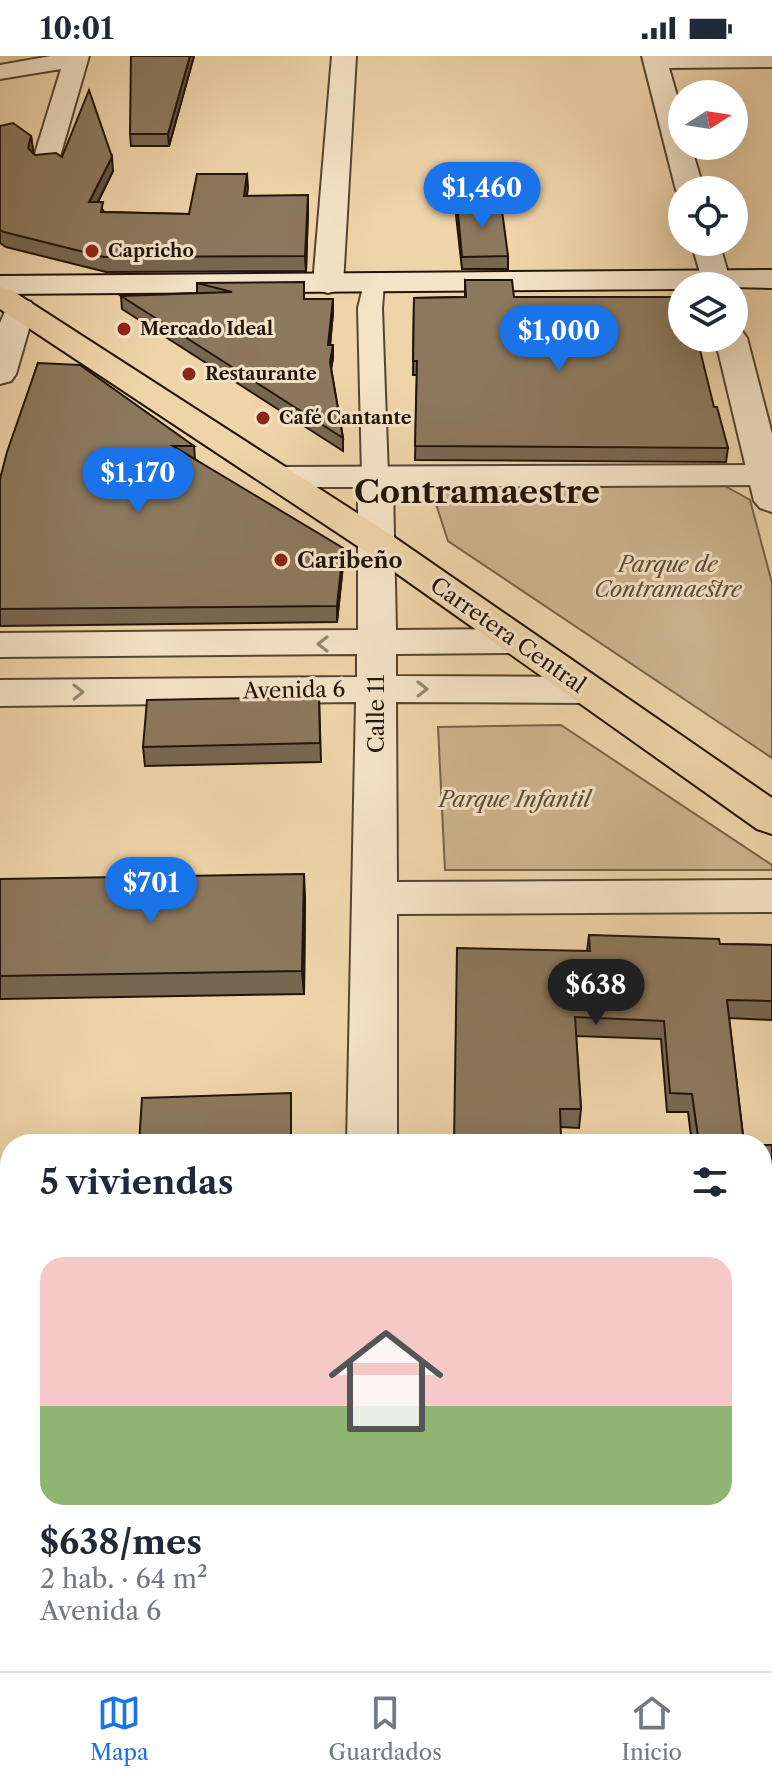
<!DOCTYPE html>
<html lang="es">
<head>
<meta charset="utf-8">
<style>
	:root { --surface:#fff; --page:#f2f2f3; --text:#1f2937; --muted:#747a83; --line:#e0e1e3; --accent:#1a73e8 }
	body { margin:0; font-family:"Libre Caslon Text",serif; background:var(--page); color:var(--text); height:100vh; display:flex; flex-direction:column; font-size:30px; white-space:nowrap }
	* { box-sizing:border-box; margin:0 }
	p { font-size:26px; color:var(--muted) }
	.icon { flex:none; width:44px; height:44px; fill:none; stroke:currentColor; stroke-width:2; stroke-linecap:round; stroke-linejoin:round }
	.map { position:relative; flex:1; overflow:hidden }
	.side { position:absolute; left:0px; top:1078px; width:772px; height:538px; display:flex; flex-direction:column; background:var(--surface); border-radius:32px 32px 0 0; box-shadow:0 8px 32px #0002 }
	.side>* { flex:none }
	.needle { width:52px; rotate:78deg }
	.buttons { position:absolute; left:668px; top:24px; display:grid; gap:16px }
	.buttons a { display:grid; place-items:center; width:80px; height:80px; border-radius:50%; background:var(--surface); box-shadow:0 8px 32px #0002; font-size:40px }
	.price { position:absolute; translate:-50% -68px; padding:0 18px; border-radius:28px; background:var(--accent); color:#fff; font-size:26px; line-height:52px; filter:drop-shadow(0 2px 4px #0008) }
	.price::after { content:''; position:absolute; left:50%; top:48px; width:24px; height:18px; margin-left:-12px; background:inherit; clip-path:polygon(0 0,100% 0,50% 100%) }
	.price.on { background:#222; color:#fff }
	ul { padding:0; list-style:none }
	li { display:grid; align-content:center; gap:16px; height:424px; padding:0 40px }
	li span { display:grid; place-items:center; height:248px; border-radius:24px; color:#555 }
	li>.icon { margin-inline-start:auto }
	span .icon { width:144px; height:144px; fill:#fffc; stroke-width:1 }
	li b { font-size:34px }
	h2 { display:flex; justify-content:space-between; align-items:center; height:96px; padding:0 40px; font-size:34px }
	.status { display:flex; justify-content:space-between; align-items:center; height:56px; padding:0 40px; background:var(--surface); direction:ltr }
	.status svg { height:22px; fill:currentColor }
	.tab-bar { display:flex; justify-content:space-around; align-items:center; height:112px; border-top:2px solid var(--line); background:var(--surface); font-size:22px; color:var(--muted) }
	.tab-bar a { display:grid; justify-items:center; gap:4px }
	.tab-bar .on { color:var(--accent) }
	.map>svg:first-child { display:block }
	.green { fill:#ccb38e; stroke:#76644c; stroke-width:2 }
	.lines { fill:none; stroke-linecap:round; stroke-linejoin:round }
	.pedestrian-casing { stroke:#544432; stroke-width:4 }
	.minor-casing { stroke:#544432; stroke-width:4 }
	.tertiary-casing { stroke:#544432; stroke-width:4 }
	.secondary-casing { stroke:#21140a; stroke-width:4 }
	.trunk-casing { stroke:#21140a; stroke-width:4 }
	.pedestrian { fill:#f5e3c7; fill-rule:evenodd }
	.minor { fill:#f5e3c7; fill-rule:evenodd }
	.tertiary { fill:#f5e3c7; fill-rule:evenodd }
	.secondary { fill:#f5e3c7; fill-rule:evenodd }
	.trunk { fill:#efd4a9; fill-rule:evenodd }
	.wall { fill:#786750; stroke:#21140a; stroke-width:2 }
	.shaded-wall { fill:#625441; stroke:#21140a; stroke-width:2 }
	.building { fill:#8c785d; stroke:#21140a; stroke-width:2 }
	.oneway { stroke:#968672 }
	.poi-dot { fill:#8f2418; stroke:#f5e3c7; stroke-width:3 }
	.labels { text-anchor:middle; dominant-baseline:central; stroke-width:6; stroke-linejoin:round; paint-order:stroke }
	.far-poi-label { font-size:18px; font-weight:bold; fill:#21140a; stroke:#f5e3c7; text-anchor:start }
	.poi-label { font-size:22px; font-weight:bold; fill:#21140a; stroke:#f5e3c7; text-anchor:start }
	.park-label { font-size:22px; font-style:italic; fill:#5d4c38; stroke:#f5e3c7 }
	.street-label { font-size:22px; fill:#21140a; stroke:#f5e3c7 }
	.far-town-label { font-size:32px; font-weight:bold; fill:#21140a; stroke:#f5e3c7 }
</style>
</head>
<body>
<div class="status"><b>10:01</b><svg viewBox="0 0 49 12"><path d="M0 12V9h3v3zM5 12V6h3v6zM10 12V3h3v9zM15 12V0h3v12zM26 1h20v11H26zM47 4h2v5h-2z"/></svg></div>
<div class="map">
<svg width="772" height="1615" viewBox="0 0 772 1615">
	<rect width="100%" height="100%" fill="#efd4a9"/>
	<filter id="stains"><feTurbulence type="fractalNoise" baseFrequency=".0025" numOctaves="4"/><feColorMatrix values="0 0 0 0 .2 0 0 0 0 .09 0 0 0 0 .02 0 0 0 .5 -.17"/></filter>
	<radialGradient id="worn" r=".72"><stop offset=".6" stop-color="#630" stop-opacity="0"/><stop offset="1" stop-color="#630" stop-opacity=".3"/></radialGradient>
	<!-- green -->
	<path class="green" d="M 718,426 L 750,444 L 772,527 L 772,702 L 448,485 L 435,445 L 446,428 Z
		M 561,669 L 772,809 L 772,814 L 445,814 L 438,671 Z"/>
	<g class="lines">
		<!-- pedestrian casing -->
		<g class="pedestrian-casing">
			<path id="pedestrian" d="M 373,221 L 381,223 L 384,228 L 382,252 L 388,420 L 384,426 L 366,426 L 362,420 L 358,252 L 365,223 Z"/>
		</g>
		<!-- minor casing -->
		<g class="minor-casing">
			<path id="minor" d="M 51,0 L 89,0 L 59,104 L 55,110 L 37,110 L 33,104 L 61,13 L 0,23 L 0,9 Z
				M 332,0 L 356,0 L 343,228 L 339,234 L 328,237 L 317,234 L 313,228 Z
				M 642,0 L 772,0 L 772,11 L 669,12 L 682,57 L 682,90 L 691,90 L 704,134 L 682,134 L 682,140 L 676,134 Z
				M 691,186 L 719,186 L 730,224 L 726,230 L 704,230 Z
				M 20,243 L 31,246 L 35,252 L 16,318 L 11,325 L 0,328 L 0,267 L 9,246 Z
				M 765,409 L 772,410 L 772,428 L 765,429 L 393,431 L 396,574 L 513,573 L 527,577 L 532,585 L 527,593 L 513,597 L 396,598 L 396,620 L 588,621 L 602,625 L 608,634 L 602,643 L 588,647 L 396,646 L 397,826 L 772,824 L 772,856 L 397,858 L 397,1088 L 347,1088 L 356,646 L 0,650 L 0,624 L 357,621 L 357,598 L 0,601 L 0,577 L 358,574 L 358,431 L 278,431 L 266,428 L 261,421 L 266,414 L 278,411 Z
				M 762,1291 L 772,1291 L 772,1343 L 762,1343 Z
				M 10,1302 L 10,1354 L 0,1355 L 0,1303 Z
				M 339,1606 L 403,1606 L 403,1615 L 339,1615 Z"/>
		</g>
		<!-- tertiary casing -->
		<g class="tertiary-casing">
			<path id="tertiary" d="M 734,273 L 742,275 L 747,282 L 772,378 L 772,456 L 760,452 L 754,445 L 715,282 L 734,282 Z"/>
		</g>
		<!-- secondary casing -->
		<g class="secondary-casing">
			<path id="secondary" d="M 772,214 L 772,232 L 682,230 L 682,233 L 0,238 L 0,220 Z"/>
		</g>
		<!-- trunk casing -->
		<g class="trunk-casing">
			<path id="trunk" d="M 0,231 L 11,234 L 391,479 L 772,742 L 772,778 L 757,773 L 365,495 L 0,253 Z"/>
		</g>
		<!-- pedestrian -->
		<use href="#pedestrian" class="pedestrian"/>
		<!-- minor -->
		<use href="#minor" class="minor"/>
		<!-- tertiary -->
		<use href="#tertiary" class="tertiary"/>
		<!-- secondary -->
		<use href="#secondary" class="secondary"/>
		<!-- trunk -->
		<use href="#trunk" class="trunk"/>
	</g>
	<!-- wall -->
	<path class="wall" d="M 194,0 L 169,90 L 131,90 L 130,78 Z
		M 0,70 L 31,80 L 33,96 L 35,99 L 62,101 L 113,115 L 98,146 L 104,156 L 189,158 L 247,118 L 247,140 L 308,154 L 306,215 L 106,216 L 6,191 L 0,187 Z
		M 457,147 L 508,200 L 508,213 L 462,213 L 456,159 Z
		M 465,224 L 514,241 L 714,351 L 728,392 L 726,406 L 415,404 L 417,319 L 413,319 L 414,242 L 465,241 Z
		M 197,227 L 305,243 L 333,243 L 333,256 L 330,289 L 333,302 L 331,313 L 343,382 L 343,395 L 122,253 L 121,240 L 197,237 Z
		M 38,307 L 194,390 L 195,403 L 343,509 L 337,566 L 0,570 L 0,423 Z
		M 319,641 L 321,706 L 145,710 L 143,691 Z
		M 0,823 L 305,841 L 304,938 L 0,943 Z
		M 589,879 L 720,888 L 772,889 L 772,964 L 729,962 L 744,1088 L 692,1088 L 688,1056 L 667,1056 L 661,983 L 576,980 L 581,1053 L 579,1072 L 560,1071 L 560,1088 L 453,1088 L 587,895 Z
		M 762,1089 L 772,1089 L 772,1288 L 762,1288 Z"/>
	<!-- shaded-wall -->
	<path class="shaded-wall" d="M 190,0 L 194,0 L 169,90 L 168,78 Z
		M 31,80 L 33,93 L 30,106 L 28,92 Z
		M 112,101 L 113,115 L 91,160 L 89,146 Z
		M 247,118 L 248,132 L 245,154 L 244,140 Z
		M 308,139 L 308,154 L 306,215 L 305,200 Z
		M 333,243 L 333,256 L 329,302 L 328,289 Z
		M 333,289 L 333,302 L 330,319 L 330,306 Z
		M 343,492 L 343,509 L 337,566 L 337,550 Z
		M 304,818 L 305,841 L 304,938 L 302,915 Z"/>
	<!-- building -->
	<path class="building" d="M 131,0 L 190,0 L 168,78 L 130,78 Z
		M 89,34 L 112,101 L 89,146 L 103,146 L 101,156 L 189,158 L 197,118 L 247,118 L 244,140 L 308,139 L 305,200 L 104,201 L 4,176 L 0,174 L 0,70 L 13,67 L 31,80 L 28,92 L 35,99 L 56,97 L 62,101 Z
		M 457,147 L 501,147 L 508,200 L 462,201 Z
		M 465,224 L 512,224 L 514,241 L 682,241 L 682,282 L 697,282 L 714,351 L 717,351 L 728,392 L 415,390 L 417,305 L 413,305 L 414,242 L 466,241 Z
		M 304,226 L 304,243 L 333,243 L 328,289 L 333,289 L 330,306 L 343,382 L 121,240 L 232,236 L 197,227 Z
		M 38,307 L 80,309 L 194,390 L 173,390 L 343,492 L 337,550 L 0,553 L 0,423 L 7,396 Z
		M 319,641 L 320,687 L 143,691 L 147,644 Z
		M 304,818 L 302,915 L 0,920 L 0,823 Z
		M 589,879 L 719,883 L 720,888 L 772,889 L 772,945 L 727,944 L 744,1088 L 699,1088 L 692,1038 L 670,1037 L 664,965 L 575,961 L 581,1053 L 560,1053 L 561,1082 L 510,1080 L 510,1088 L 454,1088 L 457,892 L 590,895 Z
		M 291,1037 L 291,1088 L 139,1088 L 142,1042 Z
		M 762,1089 L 772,1089 L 772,1271 L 762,1271 Z"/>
	<!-- one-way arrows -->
	<defs><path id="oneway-chevron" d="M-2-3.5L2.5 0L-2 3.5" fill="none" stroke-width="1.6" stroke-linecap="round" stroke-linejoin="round" transform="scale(2)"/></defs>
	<g class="oneway">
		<use href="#oneway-chevron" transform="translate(323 588) rotate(180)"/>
		<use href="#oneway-chevron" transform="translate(422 633)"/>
		<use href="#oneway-chevron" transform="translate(78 636) rotate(-1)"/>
	</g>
	<!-- markers -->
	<g class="poi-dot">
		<circle cx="92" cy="195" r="8"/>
		<circle cx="124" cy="273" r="8"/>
		<circle cx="189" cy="318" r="8"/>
		<circle cx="263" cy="362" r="8"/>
		<circle cx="281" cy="504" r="8"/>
	</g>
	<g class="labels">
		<!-- far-poi labels -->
		<g class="far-poi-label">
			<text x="108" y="195">Capricho</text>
			<text x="140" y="273">Mercado Ideal</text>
			<text x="205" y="318">Restaurante</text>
			<text x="279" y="362">Café Cantante</text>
		</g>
		<!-- poi labels -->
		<g class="poi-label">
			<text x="297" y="504">Caribeño</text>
		</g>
		<!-- park labels -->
		<g class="park-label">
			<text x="668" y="508">Parque de<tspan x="668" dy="25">Contramaestre</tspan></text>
			<text x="515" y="743">Parque Infantil</text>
		</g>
		<!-- street labels -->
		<g class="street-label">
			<text transform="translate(508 579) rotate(35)">Carretera Central</text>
			<text transform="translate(294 634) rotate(-1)">Avenida 6</text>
			<text transform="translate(376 658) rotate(-90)">Calle 11</text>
		</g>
		<!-- far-town labels -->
		<g class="far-town-label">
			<text x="477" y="435">Contramaestre</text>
		</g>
	</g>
	<rect width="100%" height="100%" filter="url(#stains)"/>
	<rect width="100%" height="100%" fill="url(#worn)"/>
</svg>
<div class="buttons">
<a><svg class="needle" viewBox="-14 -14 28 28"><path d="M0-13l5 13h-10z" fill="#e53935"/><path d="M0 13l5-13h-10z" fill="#747a83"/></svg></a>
<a><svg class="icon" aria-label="locate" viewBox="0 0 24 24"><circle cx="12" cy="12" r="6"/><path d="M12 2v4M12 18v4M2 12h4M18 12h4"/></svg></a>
<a><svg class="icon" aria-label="layers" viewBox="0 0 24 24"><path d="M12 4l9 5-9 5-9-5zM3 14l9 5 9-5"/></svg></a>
</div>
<b class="price" style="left:482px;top:174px">$1,460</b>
<b class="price" style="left:559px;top:317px">$1,000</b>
<b class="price" style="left:138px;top:459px">$1,170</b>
<b class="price" style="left:151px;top:869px">$701</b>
<b class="price on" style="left:596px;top:971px">$638</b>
<section class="side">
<h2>5 viviendas<svg class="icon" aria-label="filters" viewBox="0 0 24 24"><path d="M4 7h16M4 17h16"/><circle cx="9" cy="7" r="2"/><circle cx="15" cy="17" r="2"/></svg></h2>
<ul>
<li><span style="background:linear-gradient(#f6c9c9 60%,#8fb573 0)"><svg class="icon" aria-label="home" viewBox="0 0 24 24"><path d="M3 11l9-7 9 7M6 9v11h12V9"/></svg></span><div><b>$638/mes</b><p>2 hab. · 64 m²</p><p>Avenida 6</p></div></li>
</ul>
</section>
</div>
<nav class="tab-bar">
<a class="on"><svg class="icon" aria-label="map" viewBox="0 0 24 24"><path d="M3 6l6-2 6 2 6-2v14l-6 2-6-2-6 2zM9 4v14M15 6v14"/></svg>Mapa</a>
<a><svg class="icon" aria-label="saved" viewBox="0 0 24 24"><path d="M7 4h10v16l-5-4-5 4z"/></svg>Guardados</a>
<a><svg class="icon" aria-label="home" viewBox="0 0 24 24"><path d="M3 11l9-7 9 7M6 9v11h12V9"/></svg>Inicio</a>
</nav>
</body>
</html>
